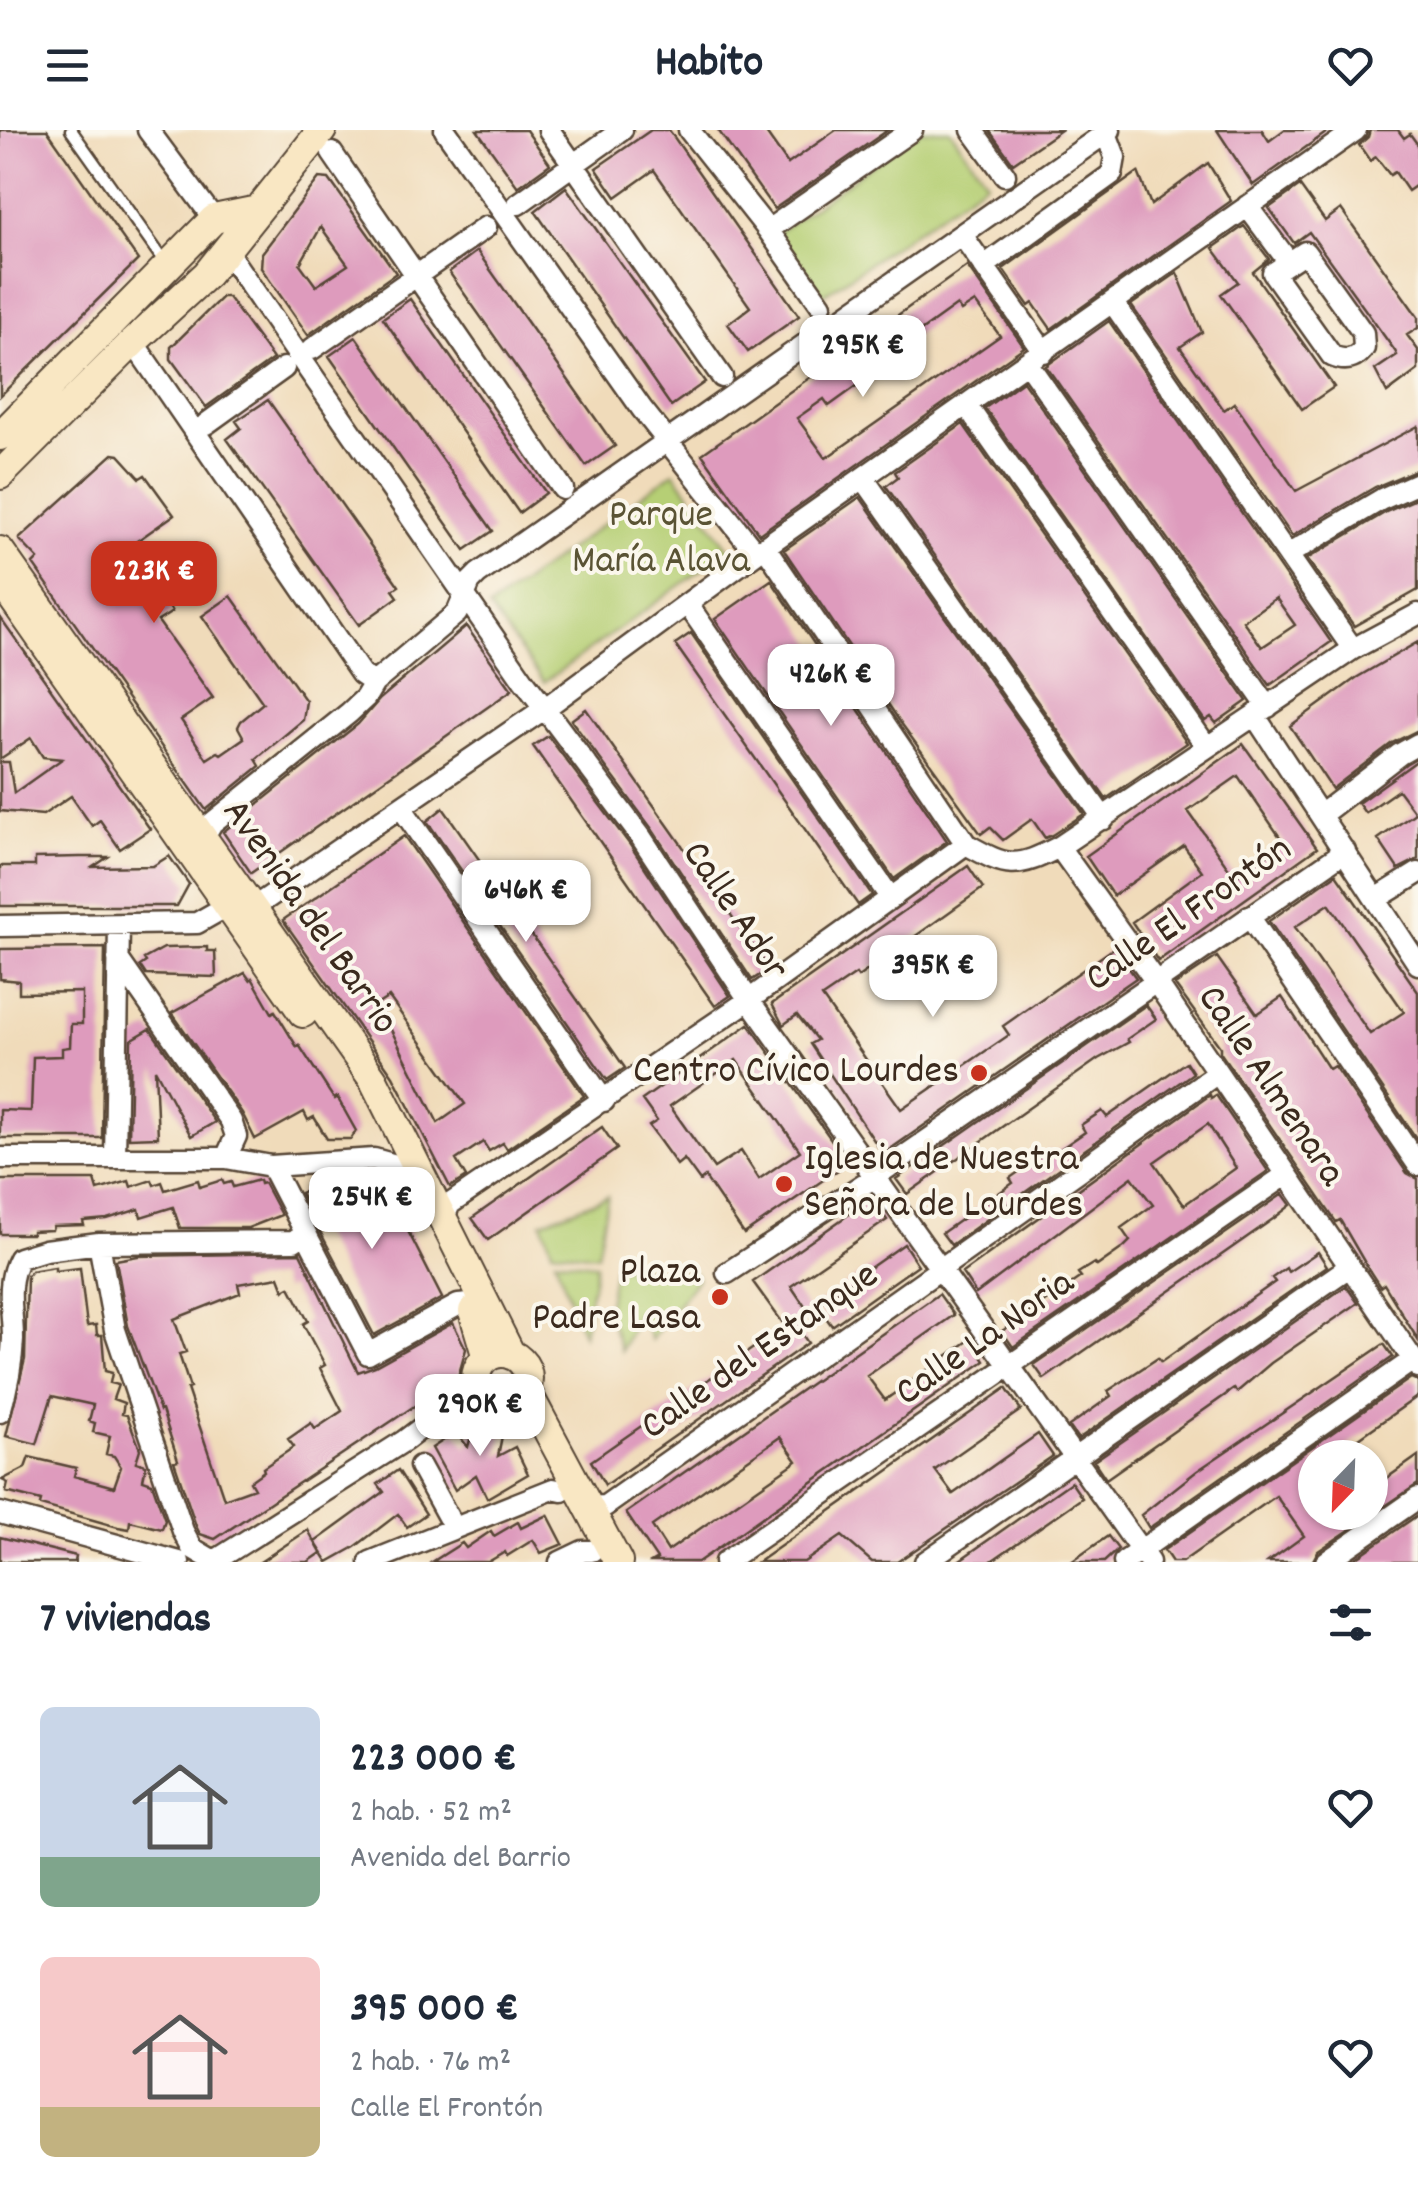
<!DOCTYPE html>
<html lang="es">
<head>
<meta charset="utf-8">
<style>
	:root { --surface:#fff; --page:#f6f6f7; --text:#1f2937; --muted:#747a83; --accent:#c8321e }
	body { margin:0; font-family:Dekko,sans-serif; background:var(--page); color:var(--text); height:100vh; display:flex; flex-direction:column; font-size:38px; white-space:nowrap }
	* { box-sizing:border-box; margin:0 }
	p { font-size:32px; color:var(--muted) }
	.icon { flex:none; width:55px; height:55px; fill:none; stroke:currentColor; stroke-width:2; stroke-linecap:round; stroke-linejoin:round }
	.map { position:relative; height:1432px; overflow:hidden }
	.sheet { display:flex; flex-direction:column; background:var(--surface); flex:1 }
	.sheet>* { flex:none }
	.needle { width:65px; rotate:203deg }
	.buttons { position:absolute; left:1298px; top:1310px; display:grid; gap:20px }
	.buttons a { display:grid; place-items:center; width:90px; height:90px; border-radius:50%; background:var(--surface); box-shadow:0 2px 8px #0004; font-size:50px }
	.price { position:absolute; translate:-50% -85px; padding:0 22px; border-radius:20px; background:#fff; color:#222; font-size:32px; line-height:65px; filter:drop-shadow(0 2px 5px #0008) }
	.price::after { content:''; position:absolute; left:50%; top:60px; width:30px; height:22px; margin-left:-15px; background:inherit; clip-path:polygon(0 0,100% 0,50% 100%) }
	.price.on { background:var(--accent); color:#fff }
	ul { padding:0; list-style:none }
	li { display:flex; align-items:center; gap:30px; height:250px; padding:0 40px }
	li span { display:grid; place-items:center; flex:none; width:280px; height:200px; border-radius:15px; color:#555 }
	li>.icon { margin-inline-start:auto }
	span .icon { width:120px; height:120px; fill:#fffc; stroke-width:1 }
	li b { font-size:42px }
	h2 { display:flex; justify-content:space-between; align-items:center; height:120px; padding:0 40px; font-size:42px }
	header { display:flex; justify-content:space-between; align-items:center; height:130px; padding:0 40px; background:var(--surface); font-size:45px; font-weight:700 }
	.map>svg:first-child { display:block }
	.green { fill:#b6cf75; stroke:#787c4a; stroke-width:2.5 }
	.building { fill:#de9bbd; fill-rule:evenodd }
	.lines { fill:none; stroke-linecap:round; stroke-linejoin:round }
	.lane-casing { stroke:#564535; stroke-width:15 }
	.street-casing { stroke:#564535; stroke-width:25 }
	.secondary-casing { stroke:#564535; stroke-width:32 }
	.lane { stroke:#fff; stroke-width:10 }
	.street { stroke:#fff; stroke-width:20 }
	.secondary { stroke:#f9e7c3; stroke-width:28 }
	.poi-dot { fill:#c8321e; stroke:#fbf7ec; stroke-width:4 }
	.labels { text-anchor:middle; dominant-baseline:central; stroke-width:8; stroke-linejoin:round; paint-order:stroke }
	.park-label { font-size:40px; fill:#5a5334; stroke:#fbf7ec }
	.street-label { font-size:40px; fill:#3b2a1e; stroke:#fbf7ec }
	.poi-label { font-size:40px; fill:#3b2a1e; stroke:#fbf7ec; text-anchor:end }
</style>
</head>
<body>
<header><svg class="icon" aria-label="menu" viewBox="0 0 24 24"><path d="M4 6h16M4 12h16M4 18h16"/></svg>Habito<svg class="icon" aria-label="heart" viewBox="0 0 24 24"><path d="M12 20l-8-8c-3-5 5-10 8-4 3-6 11-1 8 4z"/></svg></header>
<div class="map">
<svg width="1418" height="1432" viewBox="0 0 1418 1432">
	<rect width="100%" height="100%" fill="#fbf7ec"/>
	<filter id="ink" filterUnits="userSpaceOnUse"><feTurbulence type="fractalNoise" baseFrequency=".01" numOctaves="2"/><feDisplacementMap in="SourceGraphic" scale="20" xChannelSelector="R" yChannelSelector="G"/><feConvolveMatrix kernelMatrix="1 2 1 2 8 2 1 2 1" color-interpolation-filters="sRGB"/></filter>
	<filter id="wash" filterUnits="userSpaceOnUse"><feTurbulence type="fractalNoise" baseFrequency=".0048" numOctaves="4" result="noise"/><feDisplacementMap in="SourceGraphic" scale="40" xChannelSelector="R" yChannelSelector="G"/><feGaussianBlur stdDeviation="2.25" result="paint"/><feColorMatrix in="noise" values="0 0 0 0 0 0 0 0 0 0 0 0 0 0 0 0 0 1.4 0 .05"/><feComposite in="paint" operator="in"/></filter>
	<g filter="url(#wash)">
		<rect width="100%" height="100%" fill="#f0dbba"/>
		<!-- green -->
		<path class="green" d="M 920,0 L 950,0 L 987,51 L 822,166 L 776,104 Z
			M 674,342 L 730,420 L 544,552 L 489,478 Z
			M 608,1066 L 597,1125 L 552,1120 L 542,1092 Z
			M 555,1129 L 596,1134 L 583,1205 Z
			M 614,1136 L 694,1143 L 697,1149 L 651,1210 L 639,1182 L 621,1221 L 607,1180 Z"/>
		<g id="blocks">
			<!-- building -->
			<path class="building" d="M 0,0 L 47,0 L 138,130 L 0,266 Z
				M 477,0 L 526,0 L 550,34 L 518,57 Z
				M 651,0 L 669,0 L 799,186 L 748,222 L 728,194 L 750,177 L 654,40 L 616,67 L 596,38 Z
				M 718,0 L 764,0 L 788,34 L 836,0 L 888,0 L 774,79 Z
				M 989,0 L 1061,0 L 1013,33 Z
				M 1217,0 L 1262,0 L 1269,11 L 1284,0 L 1330,0 L 1253,55 Z
				M 1370,0 L 1398,0 L 1404,8 L 1410,4 L 1418,15 L 1418,54 L 1408,61 L 1395,42 L 1390,45 L 1376,27 L 1370,31 L 1359,15 L 1368,7 Z
				M 1208,33 L 1231,71 L 1051,199 L 1033,173 L 1029,176 L 1003,139 L 1138,42 L 1151,75 Z
				M 319,48 L 329,49 L 396,143 L 308,205 L 261,138 L 262,123 ZM 321,97 L 348,135 L 316,156 L 300,134 Z
				M 1300,56 L 1325,91 L 1341,79 L 1418,187 L 1418,198 L 1407,205 L 1418,220 L 1418,240 L 1387,263 L 1375,240 L 1397,225 L 1395,221 L 1309,102 L 1294,113 L 1269,78 Z
				M 566,57 L 705,252 L 671,276 L 535,81 Z
				M 1244,96 L 1269,129 L 1253,142 L 1334,257 L 1302,279 L 1221,164 L 1238,152 L 1213,118 Z
				M 477,121 L 615,316 L 586,336 L 449,142 Z
				M 967,136 L 1024,217 L 759,404 L 702,324 ZM 975,172 L 1000,206 L 826,328 L 797,288 L 824,269 L 829,276 L 865,250 L 863,248 L 906,217 L 904,213 L 957,175 L 961,181 Z
				M 1177,143 L 1202,202 L 1180,217 L 1224,280 L 1234,273 L 1296,361 L 1418,296 L 1418,339 L 1375,357 L 1292,406 L 1131,175 Z
				M 222,167 L 228,167 L 273,229 L 206,277 L 171,229 L 171,217 Z
				M 410,169 L 546,363 L 519,383 L 383,188 Z
				M 1109,191 L 1331,512 L 1270,555 L 1046,236 ZM 1276,468 L 1295,495 L 1262,517 L 1243,491 Z
				M 356,207 L 493,401 L 465,420 L 329,226 Z
				M 1023,251 L 1247,571 L 1216,593 L 1211,587 L 1205,591 L 985,278 Z
				M 268,270 L 399,456 L 393,460 L 398,467 L 359,495 L 227,309 L 241,298 L 236,291 Z
				M 963,294 L 1187,613 L 1106,669 L 886,356 L 898,347 L 895,342 Z
				M 113,324 L 119,325 L 140,348 L 145,345 L 174,385 L 137,411 L 141,419 L 138,420 L 172,482 L 158,491 L 213,568 L 181,590 L 207,629 L 218,622 L 221,624 L 244,608 L 238,597 L 241,591 L 263,573 L 202,486 L 231,466 L 306,571 L 303,590 L 256,629 L 260,636 L 206,680 L 33,434 L 38,429 L 19,409 Z
				M 860,367 L 1084,684 L 1052,705 L 1045,708 L 1032,689 L 1003,710 L 990,697 L 981,704 L 901,593 L 784,420 Z
				M 1418,368 L 1418,460 L 1354,496 L 1307,429 L 1388,381 Z
				M 771,450 L 947,711 L 894,749 L 715,489 Z
				M 0,487 L 150,699 L 120,719 L 100,690 L 92,696 L 71,666 L 43,685 L 0,681 L 0,632 L 9,632 L 14,663 L 62,629 L 43,627 L 31,608 L 0,629 Z
				M 466,496 L 512,560 L 251,743 L 223,702 L 358,594 L 380,569 Z
				M 691,503 L 872,765 L 858,775 L 675,514 Z
				M 1418,512 L 1418,600 L 1392,613 L 1332,659 L 1290,596 L 1356,548 Z
				M 586,579 L 769,839 L 752,850 L 652,699 L 571,590 Z
				M 548,606 L 630,715 L 730,866 L 715,876 L 533,616 Z
				M 1243,614 L 1317,718 L 1158,831 L 1132,792 L 1202,741 L 1184,716 L 1113,766 L 1086,726 ZM 1238,646 L 1284,713 L 1235,747 L 1188,681 Z
				M 1418,630 L 1418,729 L 1398,739 L 1378,709 L 1415,683 L 1398,660 L 1365,683 L 1358,673 Z
				M 443,678 L 625,938 L 607,950 L 427,691 Z
				M 404,706 L 584,966 L 507,1019 L 503,1013 L 489,1021 L 483,1012 L 456,1030 L 466,1047 L 450,1057 L 393,946 L 283,790 ZM 389,867 L 465,974 L 438,993 L 378,874 Z
				M 169,726 L 189,754 L 177,776 L 0,776 L 0,736 L 35,736 L 35,728 L 80,727 L 108,727 L 93,737 L 153,736 Z
				M 968,736 L 983,758 L 858,847 L 856,844 L 822,867 L 901,979 L 1009,905 L 1003,896 L 1114,818 L 1136,848 L 883,1024 L 810,914 L 817,910 L 797,885 L 783,895 L 772,874 Z
				M 1336,744 L 1418,862 L 1418,1011 L 1269,791 ZM 1329,774 L 1404,882 L 1370,904 L 1295,797 Z
				M 207,817 L 207,821 L 215,821 L 216,847 L 146,845 L 140,836 L 146,832 L 144,829 L 164,818 Z
				M 105,818 L 102,1008 L 0,1008 L 0,980 L 31,981 L 33,927 L 62,926 L 62,918 L 70,917 L 71,894 L 82,894 L 82,862 L 19,863 L 19,851 L 0,849 L 0,819 Z
				M 1217,827 L 1257,884 L 1282,867 L 1329,939 L 1334,936 L 1407,1043 L 1418,1049 L 1418,1210 L 1384,1154 L 1380,1157 L 1369,1140 L 1340,1090 L 1336,1092 L 1220,922 L 1220,917 L 1175,855 Z
				M 245,843 L 250,850 L 252,848 L 272,883 L 275,881 L 297,917 L 299,915 L 334,969 L 337,967 L 356,1001 L 351,1009 L 327,1009 L 314,987 L 308,990 L 304,982 L 255,1009 L 242,983 L 172,883 Z
				M 1146,875 L 1156,889 L 1127,909 L 1129,912 L 1098,929 L 907,1064 L 896,1049 Z
				M 749,894 L 843,1026 L 836,1030 L 841,1038 L 744,1104 L 705,1047 L 700,1051 L 684,1029 L 677,1035 L 649,996 L 657,991 L 642,970 ZM 736,930 L 800,1021 L 759,1049 L 741,1021 L 714,1038 L 670,976 Z
				M 150,899 L 215,992 L 191,1006 L 155,939 L 158,1007 L 129,1008 L 131,910 Z
				M 1186,932 L 1193,943 L 951,1115 L 942,1103 L 1013,1053 L 1010,1048 L 1050,1020 L 1053,1024 L 1085,1002 L 1081,995 L 1102,981 L 1107,987 Z
				M 1210,965 L 1211,968 L 1216,965 L 1268,1041 L 1013,1217 L 1002,1201 L 1081,1147 L 1078,1143 L 1094,1133 L 1097,1136 L 1124,1117 L 1130,1111 L 1121,1098 L 1153,1075 L 1132,1047 L 976,1164 L 962,1143 ZM 1208,994 L 1236,1038 L 1184,1075 L 1154,1032 Z
				M 602,997 L 617,1019 L 488,1110 L 472,1088 Z
				M 0,1050 L 95,1050 L 98,1060 L 129,1051 L 131,1057 L 152,1050 L 154,1055 L 162,1052 L 165,1060 L 198,1050 L 200,1057 L 222,1050 L 224,1054 L 231,1052 L 233,1057 L 259,1050 L 260,1054 L 264,1053 L 281,1085 L 248,1098 L 180,1098 L 173,1077 L 141,1087 L 139,1079 L 107,1089 L 83,1091 L 84,1095 L 53,1096 L 52,1100 L 32,1101 L 32,1104 L 0,1104 Z
				M 327,1050 L 339,1050 L 345,1069 L 382,1050 L 442,1168 L 374,1205 L 300,1063 L 305,1061 L 305,1056 Z
				M 1283,1064 L 1291,1075 L 1273,1089 L 1044,1249 L 1034,1235 Z
				M 872,1068 L 887,1090 L 791,1156 L 808,1181 L 793,1191 L 808,1213 L 605,1355 L 591,1331 L 785,1196 L 753,1152 Z
				M 904,1114 L 918,1135 L 832,1196 L 817,1175 Z
				M 1318,1122 L 1327,1136 L 1078,1309 L 1069,1296 L 1111,1266 L 1108,1261 L 1158,1228 L 1161,1232 L 1275,1152 L 1272,1148 L 1286,1138 L 1288,1142 Z
				M 300,1123 L 358,1242 L 375,1236 L 453,1193 L 466,1219 L 458,1247 L 215,1409 L 200,1404 L 196,1396 L 174,1331 L 178,1330 L 162,1280 L 160,1281 L 128,1196 L 116,1130 L 138,1126 ZM 279,1147 L 284,1160 L 290,1157 L 308,1191 L 303,1194 L 325,1235 L 320,1238 L 342,1281 L 315,1299 L 311,1293 L 288,1309 L 294,1317 L 263,1338 L 264,1341 L 250,1351 L 254,1358 L 224,1369 L 187,1259 L 190,1258 L 179,1224 L 186,1222 L 174,1189 L 240,1163 L 238,1154 Z
				M 55,1137 L 55,1141 L 80,1138 L 87,1196 L 96,1195 L 97,1205 L 102,1205 L 105,1241 L 112,1243 L 110,1253 L 118,1255 L 113,1269 L 124,1273 L 122,1284 L 127,1285 L 140,1319 L 136,1332 L 146,1335 L 143,1350 L 152,1353 L 165,1390 L 162,1399 L 130,1391 L 129,1399 L 118,1397 L 40,1375 L 41,1371 L 6,1362 L 8,1353 L 2,1350 L 25,1338 L 29,1327 L 76,1338 L 74,1346 L 114,1357 L 121,1337 L 114,1326 L 106,1324 L 110,1306 L 93,1302 L 95,1293 L 89,1291 L 93,1275 L 52,1266 L 37,1314 L 6,1306 L 25,1229 L 27,1146 L 31,1141 Z
				M 1346,1156 L 1358,1173 L 1271,1233 L 1237,1262 L 1234,1259 L 1106,1349 L 1094,1331 Z
				M 939,1164 L 954,1185 L 867,1246 L 885,1270 L 971,1209 L 985,1231 L 698,1432 L 652,1432 L 657,1429 L 626,1383 ZM 780,1307 L 797,1331 L 668,1421 L 652,1396 Z
				M 1384,1214 L 1393,1227 L 1149,1398 L 1141,1385 L 1197,1341 Z
				M 1411,1248 L 1418,1251 L 1418,1266 L 1331,1328 L 1315,1328 L 1315,1382 L 1370,1382 L 1370,1360 L 1418,1326 L 1418,1354 L 1318,1421 L 1312,1432 L 1268,1432 L 1304,1406 L 1276,1366 L 1182,1432 L 1172,1432 L 1164,1420 Z
				M 1006,1258 L 1021,1280 L 935,1340 L 953,1364 L 1038,1304 L 1053,1326 L 897,1432 L 872,1432 L 842,1406 L 804,1432 L 758,1432 Z
				M 476,1288 L 504,1296 L 498,1326 L 515,1317 L 528,1344 L 487,1368 L 476,1345 L 455,1360 L 432,1318 L 456,1302 L 468,1317 Z
				M 398,1340 L 426,1384 L 407,1397 L 398,1384 L 355,1417 L 328,1432 L 315,1412 L 384,1362 L 378,1354 Z
				M 1071,1352 L 1082,1368 L 990,1432 L 957,1432 Z
				M 548,1385 L 563,1414 L 541,1423 L 533,1410 L 507,1426 L 505,1422 L 488,1432 L 432,1432 L 462,1413 L 466,1418 L 491,1401 L 494,1406 L 518,1392 L 521,1398 Z
				M 1418,1385 L 1418,1432 L 1350,1432 Z
				M 308,1400 L 321,1423 L 308,1432 L 260,1432 Z
				M 1108,1406 L 1118,1419 L 1104,1432 L 1071,1432 Z
				M 0,1407 L 76,1426 L 75,1432 L 0,1432 Z"/>
		</g>
	</g>
	<g filter="url(#ink)">
		<use href="#blocks" fill-opacity="0" stroke="#564535" stroke-width="2.5"/>
		<g class="lines">
			<!-- lane casing -->
			<g class="lane-casing">
				<path id="lane" d="M 71,0 L 166,134"/>
			</g>
			<!-- street casing -->
			<g class="street-casing">
				<path id="street" d="M 148,0 L 214,89
					M 445,0 L 642,279 L 756,423
					M 549,0 L 722,247
					M 689,0 L 768,100 L 821,175
					M 972,0 L 1005,45
					M 332,23 L 563,359
					M 518,74 L 622,0
					M 1247,76 L 1288,131
					M 768,100 L 912,0
					M 962,105 L 1044,222
					M 227,122 L 524,551 L 641,707 L 749,870 L 1149,1432
					M 1305,122 L 1363,203 L 1364,218 C 1355,230 1346,232 1332,226 L 1273,143 Z
					M 984,136 L 1112,44 L 1115,27 L 1106,3
					M 1113,173 L 1353,519
					M 133,212 L 361,544 L 374,553
					M 312,219 L 486,97
					M 1028,234 L 1268,577
					M 967,276 L 1207,617
					M 206,294 L 284,238
					M 864,349 L 1104,689
					M 766,418 L 966,714 C 1008,738 1016,739 1059,717 L 1353,519 L 1418,484
					M 1289,424 L 1382,369 L 1418,353
					M 688,475 L 890,767
					M 1255,586 L 1418,834
					M 401,677 L 604,971
					M 1322,684 L 1400,624 L 1418,614
					M 203,708 L 212,693 L 349,583 L 365,568 L 374,553 L 457,483 L 470,452 L 478,444 L 1110,0
					M 1059,717 L 1156,852 L 1418,1237
					M 1376,769 L 1418,743
					M 253,778 L 544,579 L 756,423 L 1356,0
					M 1249,786 L 1418,1035
					M 0,796 L 197,793 L 227,776
					M 118,829 L 231,991 L 236,1006 L 226,1028
					M 0,1028 L 226,1028 L 271,1036 L 374,1029 L 399,1036
					M 115,1028 L 119,797
					M 271,1036 L 368,1224 L 458,1175 L 470,1174
					M 444,1087 L 450,1074 L 746,872 L 966,714
					M 99,1113 L 294,1111 L 305,1102
					M 727,1143 L 870,1050 L 1345,721
					M 0,1282 C 7,1258 12,1234 13,1209 C 13,1181 5,1154 19,1128 L 45,1120 L 99,1113 L 115,1200 L 183,1401 L 192,1418 L 214,1431
					M 420,1336 L 448,1387
					M 589,1377 L 605,1376 L 1216,944
					M 0,1383 L 179,1432
					M 213,1432 L 404,1311 L 477,1256
					M 370,1432 L 553,1359 L 562,1361
					M 560,1432 L 583,1421 L 592,1421
					M 725,1432 L 1286,1045
					M 925,1432 L 1349,1137
					M 1124,1432 L 1413,1230
					M 1326,1432 L 1418,1368"/>
			</g>
			<!-- secondary casing -->
			<g class="secondary-casing">
				<path id="secondary" d="M 0,306 L 214,89 L 258,80
					M 0,345 L 133,212 L 207,144 L 322,0
					M 0,421 L 373,949 L 511,1225
					M 7,460 L 303,883
					M 473,1181 L 487,1228
					M476 1249a26 26 0 1 1 52 0a26 26 0 1 1-52 0Z
					M 526,1260 L 618,1432"/>
			</g>
			<!-- lane -->
			<use href="#lane" class="lane"/>
			<!-- street -->
			<use href="#street" class="street"/>
			<!-- secondary -->
			<use href="#secondary" class="secondary"/>
		</g>
	</g>
	<!-- markers -->
	<g class="poi-dot">
		<circle cx="979" cy="943" r="10"/>
		<circle cx="784" cy="1054" r="10"/>
		<circle cx="720" cy="1167" r="10"/>
	</g>
	<g class="labels">
		<!-- park labels -->
		<g class="park-label">
			<text x="661" y="387">Parque<tspan x="661" dy="46">María Alava</tspan></text>
		</g>
		<!-- street labels -->
		<g class="street-label">
			<text transform="translate(733 782) rotate(56)">Calle Ador</text>
			<text transform="translate(1190 786) rotate(-35)">Calle El Frontón</text>
			<text transform="translate(308 788) rotate(55)">Avenida del Barrio</text>
			<text transform="translate(1269 957) rotate(56)">Calle Almenara</text>
			<text transform="translate(986 1210) rotate(-35)">Calle La Noria</text>
			<text transform="translate(761 1223) rotate(-35)">Calle del Estanque</text>
		</g>
		<!-- poi labels -->
		<g class="poi-label">
			<text x="959" y="943">Centro Cívico Lourdes</text>
			<text x="804" y="1031" text-anchor="start">Iglesia de Nuestra<tspan x="804" dy="46">Señora de Lourdes</tspan></text>
			<text x="700" y="1144">Plaza<tspan x="700" dy="46">Padre Lasa</tspan></text>
		</g>
	</g>
</svg>
<div class="buttons">
<a><svg class="needle" viewBox="-14 -14 28 28"><path d="M0-13l5 13h-10z" fill="#e53935"/><path d="M0 13l5-13h-10z" fill="#747a83"/></svg></a>
</div>
<b class="price" style="left:863px;top:270px">295K €</b>
<b class="price on" style="left:154px;top:496px">223K €</b>
<b class="price" style="left:831px;top:599px">426K €</b>
<b class="price" style="left:526px;top:815px">646K €</b>
<b class="price" style="left:933px;top:890px">395K €</b>
<b class="price" style="left:372px;top:1122px">254K €</b>
<b class="price" style="left:480px;top:1329px">290K €</b>
</div>
<section class="sheet">
<h2>7 viviendas<svg class="icon" aria-label="filters" viewBox="0 0 24 24"><path d="M4 7h16M4 17h16"/><circle cx="9" cy="7" r="2"/><circle cx="15" cy="17" r="2"/></svg></h2>
<ul>
<li><span style="background:linear-gradient(#c9d6e8 75%,#7fa58c 0)"><svg class="icon" aria-label="home" viewBox="0 0 24 24"><path d="M3 11l9-7 9 7M6 9v11h12V9"/></svg></span><div><b>223 000 €</b><p>2 hab. · 52 m²</p><p>Avenida del Barrio</p></div><svg class="icon" aria-label="heart" viewBox="0 0 24 24"><path d="M12 20l-8-8c-3-5 5-10 8-4 3-6 11-1 8 4z"/></svg></li>
<li><span style="background:linear-gradient(#f6c9c9 75%,#c2b280 0)"><svg class="icon" aria-label="home" viewBox="0 0 24 24"><path d="M3 11l9-7 9 7M6 9v11h12V9"/></svg></span><div><b>395 000 €</b><p>2 hab. · 76 m²</p><p>Calle El Frontón</p></div><svg class="icon" aria-label="heart" viewBox="0 0 24 24"><path d="M12 20l-8-8c-3-5 5-10 8-4 3-6 11-1 8 4z"/></svg></li>
</ul>
</section>
</body>
</html>
